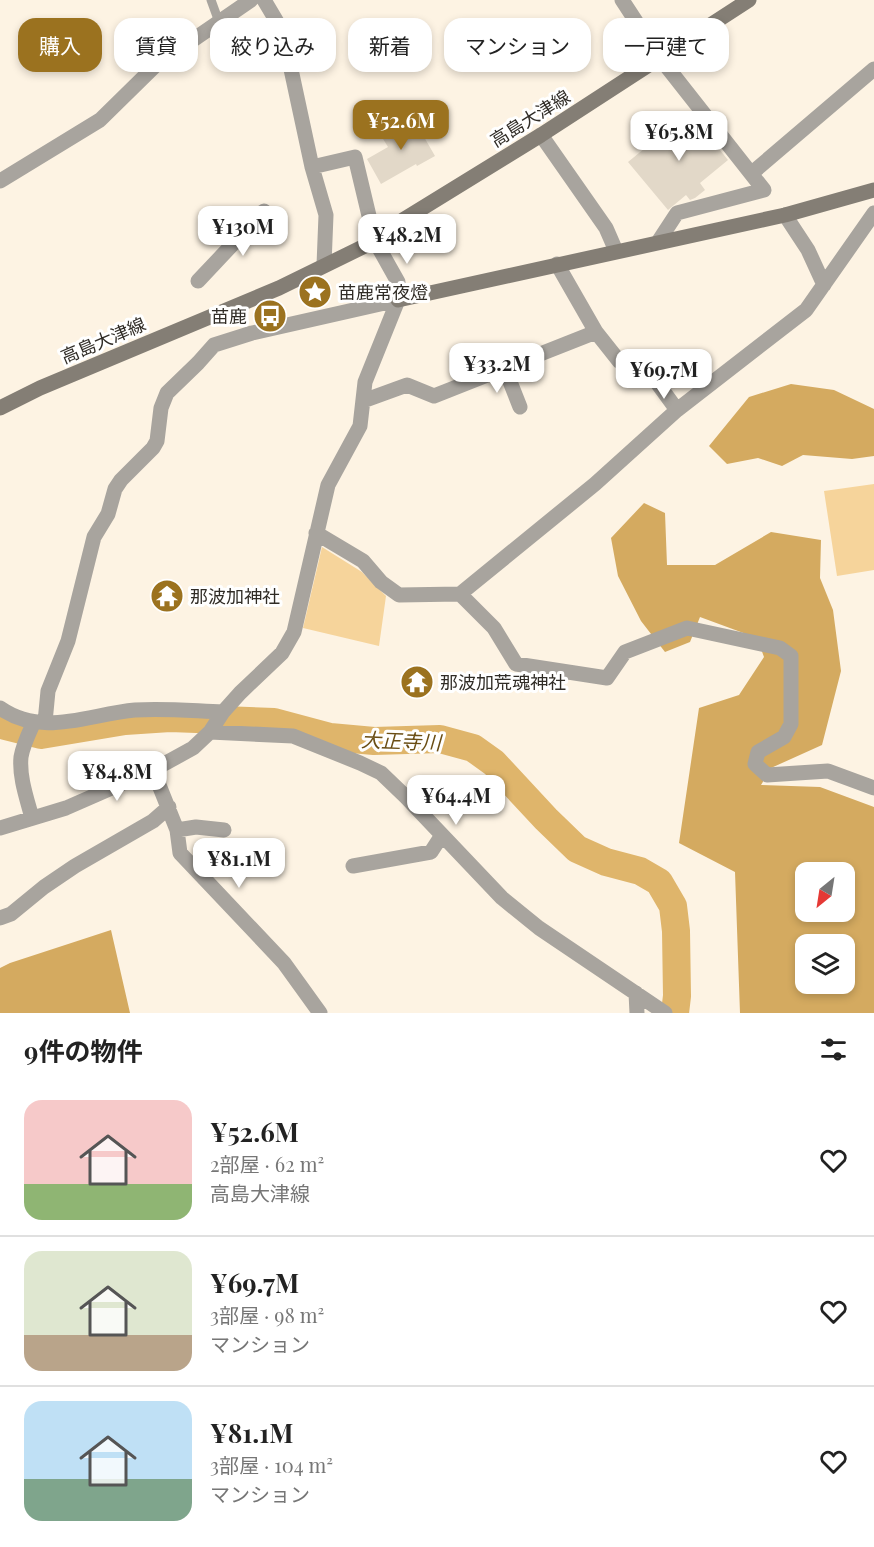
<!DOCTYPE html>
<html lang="ja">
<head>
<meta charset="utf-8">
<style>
	:root { --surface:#fff; --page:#f6f6f6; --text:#222; --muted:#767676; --line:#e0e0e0; --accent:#9b721f }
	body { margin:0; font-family:"Playfair Display","Noto Sans JP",serif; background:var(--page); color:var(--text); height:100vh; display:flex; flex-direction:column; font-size:22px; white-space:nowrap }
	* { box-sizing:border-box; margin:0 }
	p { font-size:20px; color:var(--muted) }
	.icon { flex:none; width:33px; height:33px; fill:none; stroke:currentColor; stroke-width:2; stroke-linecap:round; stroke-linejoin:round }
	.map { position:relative; height:1013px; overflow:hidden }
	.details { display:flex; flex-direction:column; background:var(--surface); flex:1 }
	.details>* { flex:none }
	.hud { position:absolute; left:18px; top:18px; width:838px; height:54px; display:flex; gap:12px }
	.needle { width:39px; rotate:210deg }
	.controls { position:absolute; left:795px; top:862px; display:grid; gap:12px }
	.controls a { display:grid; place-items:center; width:60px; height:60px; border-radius:12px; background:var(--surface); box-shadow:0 3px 9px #0003; font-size:30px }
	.price { position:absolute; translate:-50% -51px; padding:0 14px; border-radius:12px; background:#fff; color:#222; font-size:20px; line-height:39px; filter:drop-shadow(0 2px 3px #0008) }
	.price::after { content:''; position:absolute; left:50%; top:36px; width:18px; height:14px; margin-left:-9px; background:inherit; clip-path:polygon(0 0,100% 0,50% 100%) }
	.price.on { background:var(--accent); color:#fff }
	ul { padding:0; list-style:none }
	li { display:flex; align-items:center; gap:18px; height:150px; padding:0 24px }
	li+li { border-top:2px solid var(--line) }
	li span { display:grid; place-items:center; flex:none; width:168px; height:120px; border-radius:18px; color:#555 }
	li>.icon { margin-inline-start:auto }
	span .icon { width:72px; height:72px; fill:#fffc; stroke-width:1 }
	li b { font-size:26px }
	h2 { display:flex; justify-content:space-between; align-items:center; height:72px; padding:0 24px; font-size:26px }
	.tag { padding:0 21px; border-radius:18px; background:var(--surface); box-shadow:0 3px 9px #0003; font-size:21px; line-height:54px }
	.tag.on { background:var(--accent); color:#fff }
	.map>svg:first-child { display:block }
	.green { fill:#f6d49b }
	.forest { fill:#d4aa60; fill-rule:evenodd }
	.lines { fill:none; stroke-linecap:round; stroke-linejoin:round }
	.river { stroke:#dfb56b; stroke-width:28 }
	.building { fill:#e2d8c8 }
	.lane { stroke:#a8a49e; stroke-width:9 }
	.street { stroke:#a8a49e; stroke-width:15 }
	.secondary { stroke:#847e75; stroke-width:15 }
	.labels { text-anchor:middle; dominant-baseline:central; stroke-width:6; stroke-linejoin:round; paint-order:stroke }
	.street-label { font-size:18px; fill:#302c26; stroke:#fff }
	.poi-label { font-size:18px; fill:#302c26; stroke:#fff; text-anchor:start }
	.water-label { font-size:20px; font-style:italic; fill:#6b4e15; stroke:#fff }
</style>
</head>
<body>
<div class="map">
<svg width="874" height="1013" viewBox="0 0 874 1013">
	<rect width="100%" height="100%" fill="#fdf3e3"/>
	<!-- green -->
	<path class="green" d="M 874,484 L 874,570 L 837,576 L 824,491 Z
		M 322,547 L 362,572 L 386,596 L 379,646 L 303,628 Z"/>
	<!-- forest -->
	<path class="forest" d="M 791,384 L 834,390 L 874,409 L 874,456 L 852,459 L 803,455 L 782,466 L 758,458 L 727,464 L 709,446 L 749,397 Z
		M 644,503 L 665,513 L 667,565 L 715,565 L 771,532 L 821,540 L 820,578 L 833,610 L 841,671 L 822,745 L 771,768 L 761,785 L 820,787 L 874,807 L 874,1013 L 740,1013 L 735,872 L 679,843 L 699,708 L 739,695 L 764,657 L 757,638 L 700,617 L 690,642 L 665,652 L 641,621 L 618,576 L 611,538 ZM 806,873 L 844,873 L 844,912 L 806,912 ZM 806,945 L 844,945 L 844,984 L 806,984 Z
		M 111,930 L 130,1013 L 0,1013 L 0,968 L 10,963 Z"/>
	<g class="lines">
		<!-- river -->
		<path class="river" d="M 0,722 L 5,726 L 41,735 L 125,721 L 170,718 L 274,722 L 330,737 L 374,741 L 440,739 L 473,748 L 494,763 L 546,819 L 577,849 L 606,862 L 640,871 L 659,882 L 673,906 L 676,931 L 677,996 L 675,1013"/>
	</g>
	<!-- building -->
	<path class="building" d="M 689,112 L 728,160 L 700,183 L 705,190 L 695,198 L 690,200 L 686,195 L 668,210 L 628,162 Z
		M 412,116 L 435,156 L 417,166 L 416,164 L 381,184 L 367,159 L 388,147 L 380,134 Z"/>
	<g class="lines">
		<!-- lane -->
		<path class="lane" d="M 211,0 L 219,22"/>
		<!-- street -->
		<path class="street" d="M 264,0 L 283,32 L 312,167 L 326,215 L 324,265
			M 622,0 L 660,58 L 764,190 L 677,213 L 658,242
			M 541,135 L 606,228 L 616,251
			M 752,173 L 874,69
			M 0,181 L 100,120 L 155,66 L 251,0
			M 785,215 L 808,250 L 824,285
			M 557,264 L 596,332 L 619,361 L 650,373 L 677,410
			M 198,281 L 264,211
			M 505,369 L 520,407
			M 363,401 L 407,385 L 434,396 L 596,332
			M 316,533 L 363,561 L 381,582 L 399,595 L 460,594 L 494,628 L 516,664 L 607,678 L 625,652 L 687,628 L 780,648 L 791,656 L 791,724 L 784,737 L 758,752 L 755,764 L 767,775 L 828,771 L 874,788
			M 460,594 L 595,484 L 677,410 L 806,310 L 874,213
			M 0,708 C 43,738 89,714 135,710 C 165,708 194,711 223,712
			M 45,722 L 48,691 L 68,641 L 94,537 L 108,514 L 115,489 L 121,480 L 153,448 L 157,441 L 161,408 L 167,393 L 198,363 L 214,345 L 252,333 L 398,300
			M 210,732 L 293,736 L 360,763 L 381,773 L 406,797 L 502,898 L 539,928 L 665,1013
			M 153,770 L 177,830 L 180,853 L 284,963 L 320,1013
			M 32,818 C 27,799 19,777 21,757 C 23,745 29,733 34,722
			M 0,828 L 66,808 L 153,770 L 193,748 L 210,732 L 223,712 L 240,693 L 282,653 L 294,632 L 328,485 L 360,426 L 365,382 L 398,300 L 398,282 L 375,241 L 355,157 L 312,167
			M 177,830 L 196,827 L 224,830
			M 353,866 L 431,852 L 442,835
			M 0,918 L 11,914 L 44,887 L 75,866 L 153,821 L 169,807
			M 636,993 L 637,1013"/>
		<!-- secondary -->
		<path class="secondary" d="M 398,300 L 785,215 L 874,190
			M 0,408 L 40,388 L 279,288 L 375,241 L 403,220 L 541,135 L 749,0"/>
	</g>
	<!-- icons -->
	<defs>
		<g id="sight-disc" transform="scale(1.725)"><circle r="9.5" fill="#9b721f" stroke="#fff"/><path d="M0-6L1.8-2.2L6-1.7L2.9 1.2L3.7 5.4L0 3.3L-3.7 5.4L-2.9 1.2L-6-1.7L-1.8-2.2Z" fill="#fff"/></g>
		<g id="bus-disc" transform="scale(1.725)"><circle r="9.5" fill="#9b721f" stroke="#fff"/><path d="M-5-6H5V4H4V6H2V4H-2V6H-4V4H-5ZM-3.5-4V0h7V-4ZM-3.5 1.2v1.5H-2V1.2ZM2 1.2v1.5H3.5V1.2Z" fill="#fff"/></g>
		<g id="temple-disc" transform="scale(1.725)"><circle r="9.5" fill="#9b721f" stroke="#fff"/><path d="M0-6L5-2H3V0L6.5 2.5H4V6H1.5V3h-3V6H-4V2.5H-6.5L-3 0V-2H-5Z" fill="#fff"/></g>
	</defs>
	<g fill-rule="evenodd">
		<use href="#sight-disc" x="315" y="292"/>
		<use href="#bus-disc" x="270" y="316"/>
		<use href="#temple-disc" x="167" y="596"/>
		<use href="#temple-disc" x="417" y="682"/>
	</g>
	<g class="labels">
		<!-- street labels -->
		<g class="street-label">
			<text transform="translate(530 118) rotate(-32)">高島大津線</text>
			<text transform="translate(103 340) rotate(-23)">高島大津線</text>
		</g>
		<!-- poi labels -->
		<g class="poi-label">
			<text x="338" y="292">苗鹿常夜燈</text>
			<text x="247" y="316" text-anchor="end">苗鹿</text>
			<text x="190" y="596">那波加神社</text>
			<text x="440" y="682">那波加荒魂神社</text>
		</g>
		<!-- water labels -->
		<g class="water-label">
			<text transform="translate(401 740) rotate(2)">大正寺川</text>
		</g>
	</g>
</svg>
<div class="controls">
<a><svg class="needle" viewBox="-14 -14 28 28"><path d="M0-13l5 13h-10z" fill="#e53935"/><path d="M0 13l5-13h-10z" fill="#767676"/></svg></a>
<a><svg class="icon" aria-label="layers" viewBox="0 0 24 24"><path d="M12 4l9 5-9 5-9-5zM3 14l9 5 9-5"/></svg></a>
</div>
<b class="price on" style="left:401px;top:151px">¥52.6M</b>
<b class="price" style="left:679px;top:162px">¥65.8M</b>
<b class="price" style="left:243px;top:257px">¥130M</b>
<b class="price" style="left:407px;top:265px">¥48.2M</b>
<b class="price" style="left:497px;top:394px">¥33.2M</b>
<b class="price" style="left:664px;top:400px">¥69.7M</b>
<b class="price" style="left:117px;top:802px">¥84.8M</b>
<b class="price" style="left:456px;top:826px">¥64.4M</b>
<b class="price" style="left:239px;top:889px">¥81.1M</b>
<div class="hud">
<a class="tag on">購入</a>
<a class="tag">賃貸</a>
<a class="tag">絞り込み</a>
<a class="tag">新着</a>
<a class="tag">マンション</a>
<a class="tag">一戸建て</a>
</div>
</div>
<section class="details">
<h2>9件の物件<svg class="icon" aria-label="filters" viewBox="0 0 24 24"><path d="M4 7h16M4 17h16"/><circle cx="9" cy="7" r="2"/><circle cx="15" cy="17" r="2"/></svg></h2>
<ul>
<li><span style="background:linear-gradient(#f6c9c9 70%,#8fb573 0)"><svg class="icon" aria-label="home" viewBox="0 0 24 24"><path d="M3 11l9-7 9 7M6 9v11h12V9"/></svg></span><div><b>¥52.6M</b><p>2部屋 · 62 m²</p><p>高島大津線</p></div><svg class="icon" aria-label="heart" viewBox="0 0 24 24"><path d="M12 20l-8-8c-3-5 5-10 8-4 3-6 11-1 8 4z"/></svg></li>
<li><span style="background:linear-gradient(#dfe7d0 70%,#b9a48a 0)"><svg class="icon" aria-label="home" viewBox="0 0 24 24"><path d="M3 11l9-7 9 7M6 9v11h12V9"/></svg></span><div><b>¥69.7M</b><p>3部屋 · 98 m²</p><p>マンション</p></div><svg class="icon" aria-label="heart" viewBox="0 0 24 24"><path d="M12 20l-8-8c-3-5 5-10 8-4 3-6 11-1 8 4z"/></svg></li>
<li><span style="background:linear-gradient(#bfe0f5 65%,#7fa58c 0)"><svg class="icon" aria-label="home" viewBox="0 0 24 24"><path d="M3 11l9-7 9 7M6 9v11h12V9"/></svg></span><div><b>¥81.1M</b><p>3部屋 · 104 m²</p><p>マンション</p></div><svg class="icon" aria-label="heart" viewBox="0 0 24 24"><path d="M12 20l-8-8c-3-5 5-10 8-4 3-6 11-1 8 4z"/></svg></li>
</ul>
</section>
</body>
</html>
